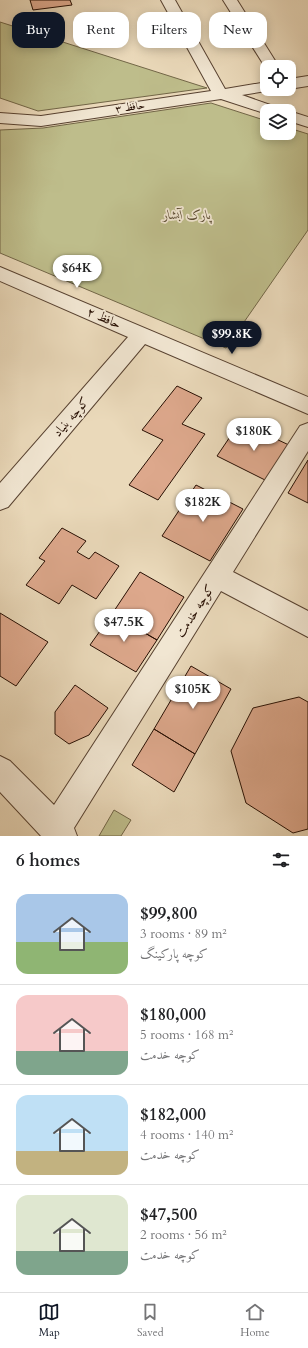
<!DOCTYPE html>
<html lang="en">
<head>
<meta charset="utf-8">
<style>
	:root { --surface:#fff; --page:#f6f6f6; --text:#202124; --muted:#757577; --line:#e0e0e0; --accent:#111827 }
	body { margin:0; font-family:Cardo,Amiri,serif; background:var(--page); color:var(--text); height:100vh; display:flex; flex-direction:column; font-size:15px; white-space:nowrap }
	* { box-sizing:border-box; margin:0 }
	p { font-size:13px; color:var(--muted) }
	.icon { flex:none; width:22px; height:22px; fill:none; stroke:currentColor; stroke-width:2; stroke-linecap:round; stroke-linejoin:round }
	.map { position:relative; height:836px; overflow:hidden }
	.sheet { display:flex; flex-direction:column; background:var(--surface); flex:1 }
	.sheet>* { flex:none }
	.hud { position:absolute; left:12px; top:12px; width:284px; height:36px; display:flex; gap:8px }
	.tools { position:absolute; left:260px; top:60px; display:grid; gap:8px }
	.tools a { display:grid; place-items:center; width:36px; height:36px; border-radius:8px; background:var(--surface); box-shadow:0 2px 10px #0003; font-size:20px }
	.price { position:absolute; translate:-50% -34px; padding:0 9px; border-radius:14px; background:#fff; color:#222; font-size:13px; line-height:26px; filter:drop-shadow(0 1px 2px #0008) }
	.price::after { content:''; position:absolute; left:50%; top:24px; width:12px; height:9px; margin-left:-6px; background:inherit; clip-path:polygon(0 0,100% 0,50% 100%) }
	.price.current { background:var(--accent); color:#fff }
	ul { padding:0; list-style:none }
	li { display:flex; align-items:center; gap:12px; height:100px; padding:0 16px }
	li+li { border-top:1px solid var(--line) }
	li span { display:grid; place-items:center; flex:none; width:112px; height:80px; border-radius:12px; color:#555 }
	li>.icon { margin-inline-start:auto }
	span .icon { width:48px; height:48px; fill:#fffc; stroke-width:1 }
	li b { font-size:17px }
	h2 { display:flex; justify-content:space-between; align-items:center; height:48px; padding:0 16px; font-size:17px }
	.pill { padding:0 14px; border-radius:12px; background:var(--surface); box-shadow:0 2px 10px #0003; font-size:14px; line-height:36px }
	.pill.current { background:var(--accent); color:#fff }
	.tabs { display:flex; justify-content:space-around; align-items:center; height:56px; border-top:1px solid var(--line); background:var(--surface); font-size:11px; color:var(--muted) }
	.tabs a { display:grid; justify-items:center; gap:2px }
	.tabs .current { color:var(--accent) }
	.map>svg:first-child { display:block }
	.green { fill:#bebd8b; stroke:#726647 }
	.building { fill:#dda88c; stroke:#270f03 }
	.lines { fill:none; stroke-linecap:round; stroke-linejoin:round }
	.minor-casing { stroke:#584231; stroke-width:2 }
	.minor { fill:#f1e6d2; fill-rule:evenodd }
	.labels { text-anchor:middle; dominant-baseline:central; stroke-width:3.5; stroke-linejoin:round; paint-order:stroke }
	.far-street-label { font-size:11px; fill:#270f03; stroke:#f1e6d2 }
	.park-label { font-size:13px; font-style:italic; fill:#5c4c33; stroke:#f1e6d2 }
	.street-label { font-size:13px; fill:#270f03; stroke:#f1e6d2 }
</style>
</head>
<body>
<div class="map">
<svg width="308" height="836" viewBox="0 0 308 836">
	<rect width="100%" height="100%" fill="#ead9ba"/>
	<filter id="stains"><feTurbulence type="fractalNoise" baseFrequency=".005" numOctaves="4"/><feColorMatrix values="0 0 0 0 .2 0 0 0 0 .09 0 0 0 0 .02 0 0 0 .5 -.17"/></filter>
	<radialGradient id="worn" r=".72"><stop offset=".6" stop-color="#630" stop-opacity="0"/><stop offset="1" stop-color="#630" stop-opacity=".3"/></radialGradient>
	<!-- green -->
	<path class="green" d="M 0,22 L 207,88 L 38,111 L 0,98 Z
		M 211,103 L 267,121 L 267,133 L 289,133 L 289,128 L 308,134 L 308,230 L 226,348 L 0,253 L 0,130 L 43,128 Z
		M 114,810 L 131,820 L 121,836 L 99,836 Z"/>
	<!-- building -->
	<path class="building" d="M 30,0 L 70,0 L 72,5 L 33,10 Z
		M 177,386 L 202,398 L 182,424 L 205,434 L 158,500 L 129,485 L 163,440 L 142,430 Z
		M 240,422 L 291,446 L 269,482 L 217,456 Z
		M 308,460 L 308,503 L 288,493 Z
		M 196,485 L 243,509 L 210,561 L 162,536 Z
		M 62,528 L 86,541 L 77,552 L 89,559 L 95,552 L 119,566 L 96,599 L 72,585 L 59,604 L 26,585 L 45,561 L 39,558 Z
		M 140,572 L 184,597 L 157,640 L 112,614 Z
		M 0,613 L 48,642 L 16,686 L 0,676 Z
		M 112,614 L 157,640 L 136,672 L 90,645 Z
		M 191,666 L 231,689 L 195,754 L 154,729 Z
		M 75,685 L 108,708 L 89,735 L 69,744 L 55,734 L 55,712 Z
		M 299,697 L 308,702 L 308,829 L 293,833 L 246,803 L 231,751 L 253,708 Z
		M 154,729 L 195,754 L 174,792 L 132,765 Z"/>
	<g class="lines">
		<!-- minor casing -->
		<g class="minor-casing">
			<path id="minor" d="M 161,0 L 175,0 L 225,89 L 267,82 L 267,89 L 273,89 L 272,90 L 242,95 L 279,108 L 281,111 L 267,111 L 267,114 L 221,99 L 41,126 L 0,123 L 0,113 L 41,116 L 211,91 Z
				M 223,0 L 237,0 L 279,67 L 267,67 L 267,70 Z
				M 308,76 L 308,86 L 289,89 L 289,79 Z
				M 289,111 L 308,117 L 308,127 L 289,121 Z
				M 0,267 L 308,397 L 308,414 L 145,344 L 8,507 L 0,510 L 0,483 L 128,337 L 0,281 Z
				M 308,423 L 308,451 L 233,572 L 308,611 L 308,637 L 221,591 L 74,828 L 77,836 L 41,836 L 0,792 L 0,756 L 10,761 L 54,805 L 300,426 Z"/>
		</g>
		<!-- minor -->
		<use href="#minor" class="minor"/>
	</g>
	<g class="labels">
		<!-- far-street labels -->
		<g class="far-street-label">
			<text transform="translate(130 107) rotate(-9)">حافظ ۳</text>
		</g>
		<!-- park labels -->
		<g class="park-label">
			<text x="187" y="215">پارک آبشار</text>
		</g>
		<!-- street labels -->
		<g class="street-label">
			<text transform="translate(104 318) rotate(23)">حافظ ۲</text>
			<text transform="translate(71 417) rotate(-49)">کوچه بنیاد</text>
			<text transform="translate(195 611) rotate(-57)">کوچه خدمت</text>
		</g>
	</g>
	<rect width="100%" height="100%" filter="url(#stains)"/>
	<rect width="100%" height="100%" fill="url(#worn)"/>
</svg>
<div class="tools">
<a><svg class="icon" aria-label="locate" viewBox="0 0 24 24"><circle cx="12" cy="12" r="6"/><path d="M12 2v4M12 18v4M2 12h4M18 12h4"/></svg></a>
<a><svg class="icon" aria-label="layers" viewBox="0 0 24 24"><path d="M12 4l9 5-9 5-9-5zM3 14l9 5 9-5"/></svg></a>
</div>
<b class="price" style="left:77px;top:289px">$64K</b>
<b class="price current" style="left:232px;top:355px">$99.8K</b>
<b class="price" style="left:254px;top:452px">$180K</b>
<b class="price" style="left:203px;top:523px">$182K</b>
<b class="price" style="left:124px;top:643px">$47.5K</b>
<b class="price" style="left:193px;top:710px">$105K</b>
<div class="hud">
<a class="pill current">Buy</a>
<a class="pill">Rent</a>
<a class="pill">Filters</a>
<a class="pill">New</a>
</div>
</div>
<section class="sheet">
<h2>6 homes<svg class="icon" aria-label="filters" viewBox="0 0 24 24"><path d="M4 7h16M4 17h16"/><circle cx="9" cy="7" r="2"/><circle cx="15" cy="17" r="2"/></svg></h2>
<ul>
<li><span style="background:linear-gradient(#a9c7e8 60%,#8fb573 0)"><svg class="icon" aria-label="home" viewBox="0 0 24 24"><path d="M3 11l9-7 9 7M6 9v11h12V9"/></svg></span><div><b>$99,800</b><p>3 rooms · 89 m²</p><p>کوچه پارکینگ</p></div></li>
<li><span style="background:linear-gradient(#f6c9c9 70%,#7fa58c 0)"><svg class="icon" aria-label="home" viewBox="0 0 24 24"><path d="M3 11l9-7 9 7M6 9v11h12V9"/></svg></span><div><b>$180,000</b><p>5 rooms · 168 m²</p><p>کوچه خدمت</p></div></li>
<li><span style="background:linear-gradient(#bfe0f5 70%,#c2b280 0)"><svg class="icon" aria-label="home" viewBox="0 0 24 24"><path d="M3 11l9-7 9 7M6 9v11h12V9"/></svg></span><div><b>$182,000</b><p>4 rooms · 140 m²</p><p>کوچه خدمت</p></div></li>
<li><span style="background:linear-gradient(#dfe7d0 70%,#7fa58c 0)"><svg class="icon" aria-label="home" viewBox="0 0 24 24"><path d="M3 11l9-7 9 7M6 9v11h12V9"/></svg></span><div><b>$47,500</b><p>2 rooms · 56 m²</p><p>کوچه خدمت</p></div></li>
</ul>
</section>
<nav class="tabs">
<a class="current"><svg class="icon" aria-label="map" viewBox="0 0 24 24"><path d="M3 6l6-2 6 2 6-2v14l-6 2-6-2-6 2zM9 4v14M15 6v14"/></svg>Map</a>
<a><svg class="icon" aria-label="saved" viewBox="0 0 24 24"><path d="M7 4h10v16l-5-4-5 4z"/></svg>Saved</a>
<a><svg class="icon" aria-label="home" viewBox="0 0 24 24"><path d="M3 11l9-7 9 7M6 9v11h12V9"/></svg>Home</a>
</nav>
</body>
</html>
